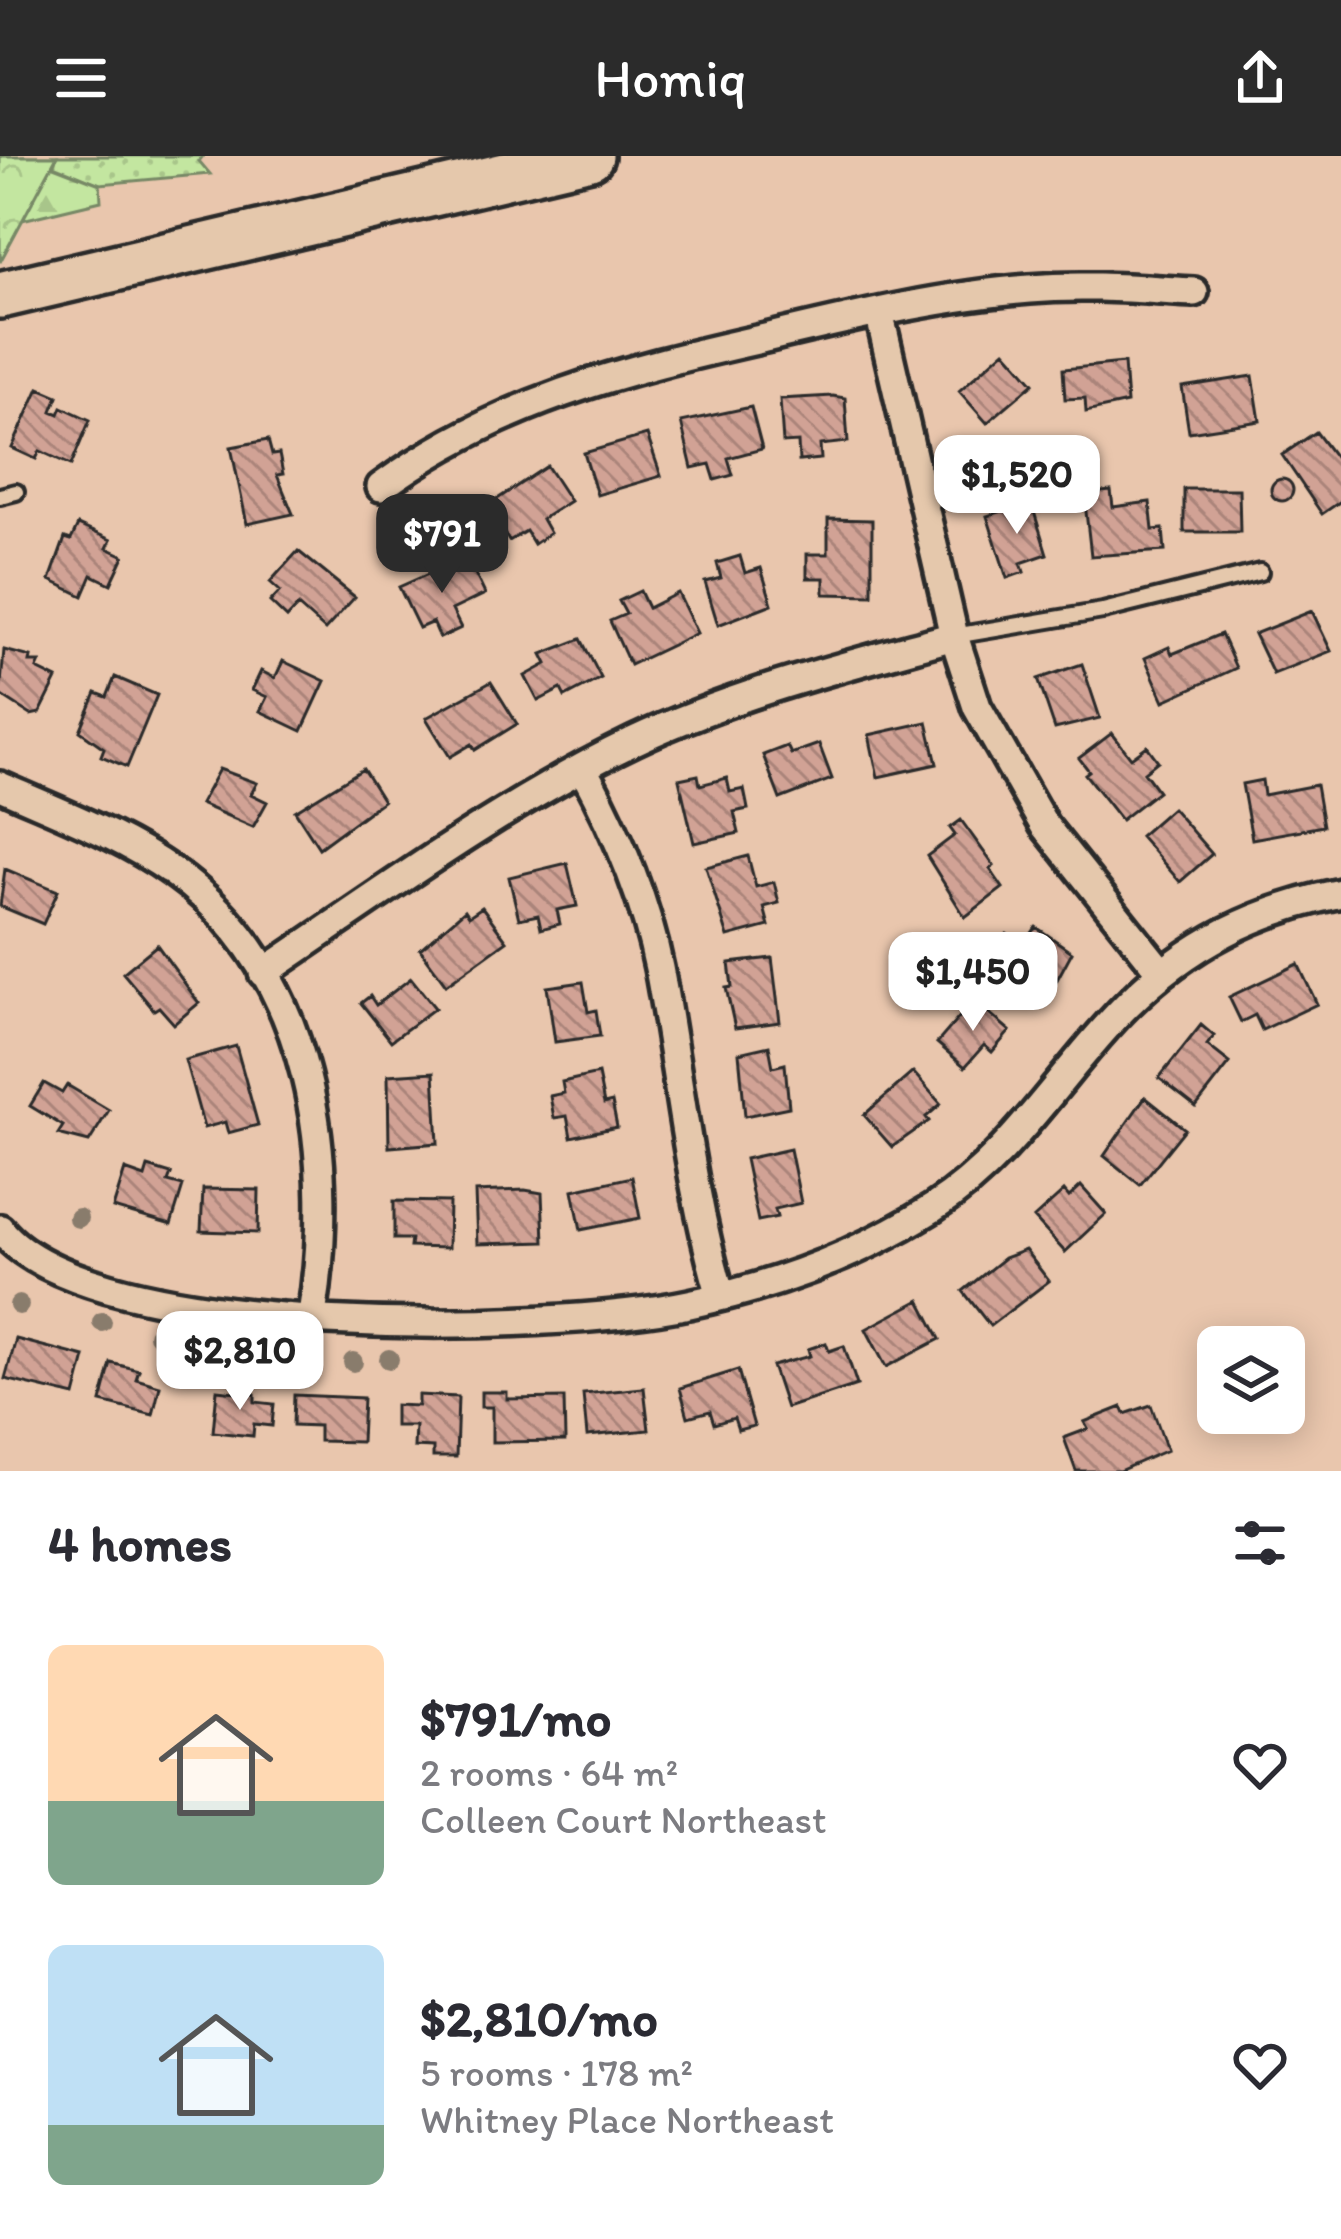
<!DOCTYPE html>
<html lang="en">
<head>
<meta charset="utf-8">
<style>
	:root { --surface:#fff; --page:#f2f2f3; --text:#2b2b33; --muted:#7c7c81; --accent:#2b2b2b }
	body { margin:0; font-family:Itim,sans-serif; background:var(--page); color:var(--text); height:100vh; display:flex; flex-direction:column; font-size:45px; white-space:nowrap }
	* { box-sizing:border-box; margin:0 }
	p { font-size:39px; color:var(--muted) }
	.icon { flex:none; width:66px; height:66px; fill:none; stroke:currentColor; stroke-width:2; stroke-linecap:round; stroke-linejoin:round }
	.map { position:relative; height:1315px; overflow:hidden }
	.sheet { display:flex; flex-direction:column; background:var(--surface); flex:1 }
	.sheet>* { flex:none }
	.controls { position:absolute; left:1197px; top:1170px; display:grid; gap:24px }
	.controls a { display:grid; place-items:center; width:108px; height:108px; border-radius:18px; background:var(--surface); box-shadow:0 6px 30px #0003; font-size:60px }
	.price { position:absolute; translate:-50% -102px; padding:0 27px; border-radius:24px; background:#fff; color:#222; font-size:39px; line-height:78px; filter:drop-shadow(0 3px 6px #0008) }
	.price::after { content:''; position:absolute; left:50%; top:72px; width:36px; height:27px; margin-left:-18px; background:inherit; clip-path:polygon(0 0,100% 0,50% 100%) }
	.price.selected { background:var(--accent); color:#fff }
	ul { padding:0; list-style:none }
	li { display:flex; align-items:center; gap:36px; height:300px; padding:0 48px }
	li span { display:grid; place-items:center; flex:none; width:336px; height:240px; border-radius:18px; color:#555 }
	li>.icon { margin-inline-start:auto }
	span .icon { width:144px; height:144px; fill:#fffc; stroke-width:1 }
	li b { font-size:51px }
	h2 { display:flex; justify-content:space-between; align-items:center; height:144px; padding:0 48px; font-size:51px }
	header { display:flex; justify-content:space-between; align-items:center; height:156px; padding:0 48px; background:var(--accent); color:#fff; font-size:54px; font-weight:600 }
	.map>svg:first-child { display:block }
	.grass { fill:url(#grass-dots); stroke:#786; stroke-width:3 }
	.forest { fill:url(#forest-firs); stroke:#786; stroke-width:3 }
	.park { fill:url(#park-crowns); stroke:#786; stroke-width:3 }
	.building { fill:url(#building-back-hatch); stroke:#2b2b2b; stroke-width:3 }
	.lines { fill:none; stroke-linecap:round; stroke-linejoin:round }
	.lane-casing { stroke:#2b2b2b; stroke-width:22 }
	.street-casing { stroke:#2b2b2b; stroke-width:36 }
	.primary-casing { stroke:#2b2b2b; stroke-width:54 }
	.lane { stroke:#e5c8ac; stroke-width:14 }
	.street { stroke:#e5c8ac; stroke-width:27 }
	.primary { stroke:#e5c8ac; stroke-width:45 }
	.tree { fill:#897b6c }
</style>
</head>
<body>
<header><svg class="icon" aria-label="menu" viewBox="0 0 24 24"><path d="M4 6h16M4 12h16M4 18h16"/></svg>Homiq<svg class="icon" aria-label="share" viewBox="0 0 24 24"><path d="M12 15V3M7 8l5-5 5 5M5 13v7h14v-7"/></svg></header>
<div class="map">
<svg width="1341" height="1315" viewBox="0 0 1341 1315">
	<defs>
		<pattern id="grass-dots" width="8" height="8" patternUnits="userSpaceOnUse" patternTransform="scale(3)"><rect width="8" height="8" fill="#c3e6a0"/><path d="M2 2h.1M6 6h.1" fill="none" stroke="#a8c58a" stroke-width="1.8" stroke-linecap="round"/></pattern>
		<pattern id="forest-firs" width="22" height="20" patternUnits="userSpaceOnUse" patternTransform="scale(3)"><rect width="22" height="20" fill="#c3e6a0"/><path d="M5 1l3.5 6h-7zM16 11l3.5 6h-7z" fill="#a8c58a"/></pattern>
		<pattern id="park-crowns" width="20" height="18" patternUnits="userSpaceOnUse" patternTransform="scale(3)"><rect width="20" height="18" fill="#c3e6a0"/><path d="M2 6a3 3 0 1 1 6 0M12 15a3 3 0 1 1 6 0" fill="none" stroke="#a8c58a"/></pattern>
		<pattern id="building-back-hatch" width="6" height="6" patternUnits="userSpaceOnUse" patternTransform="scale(3)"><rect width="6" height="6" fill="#d1a295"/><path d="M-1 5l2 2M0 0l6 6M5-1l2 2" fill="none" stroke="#aa847a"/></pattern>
	</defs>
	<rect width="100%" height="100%" fill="#e9c6ad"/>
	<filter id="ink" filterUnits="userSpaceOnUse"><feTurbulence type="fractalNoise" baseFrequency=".00833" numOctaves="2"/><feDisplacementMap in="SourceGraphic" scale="24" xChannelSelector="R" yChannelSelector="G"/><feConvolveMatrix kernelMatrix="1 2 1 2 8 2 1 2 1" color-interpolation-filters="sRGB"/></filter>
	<g filter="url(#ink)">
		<!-- grass -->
		<path class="grass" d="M 57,0 L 203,0 L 199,5 L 210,18 L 100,28 L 53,9 Z"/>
		<!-- forest -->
		<path class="forest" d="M 22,0 L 57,0 L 53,10 L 100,28 L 101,45 L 18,65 Z"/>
		<!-- park -->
		<path class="park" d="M 0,0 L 57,0 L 0,106 Z"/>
		<!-- building -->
		<path class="building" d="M 1005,194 L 1034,227 L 987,267 L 959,235 Z
			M 1124,207 L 1127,247 L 1086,256 L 1085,242 L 1065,243 L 1063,213 Z
			M 1253,220 L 1260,265 L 1189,276 L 1182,231 Z
			M 39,232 L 58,240 L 52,255 L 59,258 L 62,251 L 90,264 L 71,309 L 40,295 L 36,303 L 12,292 Z
			M 833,240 L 845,242 L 848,286 L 820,289 L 821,303 L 799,305 L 798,286 L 783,287 L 780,243 Z
			M 751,251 L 762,293 L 728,302 L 733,319 L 715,324 L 710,308 L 692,312 L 681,266 Z
			M 1316,276 L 1341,309 L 1341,345 L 1322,358 L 1282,299 Z
			M 647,279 L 661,320 L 597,339 L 584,297 Z
			M 268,284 L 272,299 L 279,298 L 283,318 L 277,319 L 293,358 L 247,368 L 231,291 Z
			M 547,310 L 570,345 L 542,363 L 550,377 L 534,388 L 526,375 L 509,385 L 487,350 Z
			M1271 334a11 11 0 1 1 22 0a11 11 0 1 1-22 0Z
			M 1184,333 L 1239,333 L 1240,376 L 1184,376 Z
			M 1111,335 L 1113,351 L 1150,346 L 1153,374 L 1163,373 L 1165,395 L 1091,400 L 1084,338 Z
			M 1031,346 L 1047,398 L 1021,407 L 1024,416 L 1007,422 L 987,360 Z
			M 828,363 L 872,364 L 872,439 L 824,438 L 824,422 L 807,422 L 807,398 L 828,398 Z
			M 78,369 L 111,384 L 107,392 L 124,400 L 111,428 L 92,419 L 83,440 L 50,424 L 65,382 L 71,384 Z
			M 298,395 L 355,441 L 325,474 L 298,450 L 287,462 L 270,446 L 280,435 L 270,426 Z
			M 740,400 L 745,417 L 761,412 L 772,448 L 718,469 L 705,426 L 721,422 L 717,407 Z
			M 467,401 L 485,438 L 452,454 L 461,472 L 440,482 L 433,466 L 419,472 L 399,431 Z
			M 640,435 L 648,452 L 678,437 L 697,477 L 630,509 L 610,465 L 626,458 L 619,445 Z
			M 1312,455 L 1331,495 L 1273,518 L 1254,478 Z
			M 1221,478 L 1236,512 L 1164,545 L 1145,502 L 1169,491 L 1172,498 Z
			M 581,483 L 601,522 L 565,541 L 561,533 L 538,545 L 525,520 L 547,508 L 542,498 Z
			M 4,494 L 31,501 L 30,506 L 40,506 L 37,513 L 57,523 L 40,557 L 31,559 L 0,539 Z
			M 283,505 L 325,525 L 302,575 L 260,555 L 267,541 L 252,534 L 261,515 L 275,522 Z
			M 1082,508 L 1100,562 L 1055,573 L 1038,523 Z
			M 115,521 L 157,539 L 127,611 L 101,600 L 104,592 L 80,575 L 96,537 L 107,541 Z
			M 491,526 L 517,568 L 475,594 L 472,588 L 450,601 L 426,562 Z
			M 927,566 L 937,608 L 878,621 L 869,579 Z
			M 1112,577 L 1131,602 L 1147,590 L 1158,605 L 1144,616 L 1158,635 L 1121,664 L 1085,618 L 1089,615 L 1079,602 Z
			M 819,588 L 832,623 L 780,643 L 763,599 L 787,590 L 791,598 Z
			M 219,613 L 257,627 L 251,638 L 267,646 L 253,671 L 200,648 Z
			M 363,613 L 383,645 L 319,692 L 295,655 Z
			M 698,619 L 700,629 L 727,622 L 730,636 L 744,633 L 748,653 L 734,656 L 739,677 L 694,687 L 679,623 Z
			M 1262,624 L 1264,639 L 1316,629 L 1323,670 L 1252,683 L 1242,628 Z
			M 1172,652 L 1212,698 L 1180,726 L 1140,680 Z
			M 961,664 L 994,710 L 990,713 L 1003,732 L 965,761 L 927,700 L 955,679 L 950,672 Z
			M 748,700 L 756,731 L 774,726 L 779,747 L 764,751 L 769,770 L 728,781 L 706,711 Z
			M 567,707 L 577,750 L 557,754 L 560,768 L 541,773 L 538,759 L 519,763 L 509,721 Z
			M 5,713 L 58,735 L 43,768 L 0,750 Z
			M 482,751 L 507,785 L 446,829 L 420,793 L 465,754 L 469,760 Z
			M 1036,771 L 1072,796 L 1052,833 L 1047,829 L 1037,843 L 1001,819 L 1011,805 L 996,794 L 1007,778 L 1024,789 Z
			M 157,789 L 199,847 L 174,868 L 159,851 L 154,854 L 123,817 Z
			M 772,802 L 780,866 L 735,872 L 726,832 L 732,831 L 729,807 Z
			M 1298,808 L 1317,848 L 1262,874 L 1255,859 L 1241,866 L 1229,841 Z
			M 411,822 L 435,852 L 391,885 L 361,847 L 370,840 L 376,849 Z
			M 583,826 L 588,856 L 596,854 L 600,880 L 555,886 L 547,831 Z
			M 974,844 L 1010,875 L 992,896 L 984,889 L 965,911 L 937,887 Z
			M 1201,869 L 1214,880 L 1207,889 L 1230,907 L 1196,951 L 1159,922 Z
			M 236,890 L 258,969 L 228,977 L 225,966 L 204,972 L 185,904 Z
			M 769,890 L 773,911 L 785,908 L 789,951 L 745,960 L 739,897 Z
			M 434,916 L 438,987 L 389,991 L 388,919 Z
			M 913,916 L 941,948 L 926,961 L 929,965 L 892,991 L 864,959 Z
			M 598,918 L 604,948 L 612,946 L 617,971 L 571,981 L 567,960 L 554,962 L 550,940 L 564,937 L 562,926 Z
			M 44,927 L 62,937 L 67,929 L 109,954 L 89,986 L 58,978 L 63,970 L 30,950 Z
			M 1145,941 L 1185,973 L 1140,1029 L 1104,1000 Z
			M 790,993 L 801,1047 L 775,1053 L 777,1061 L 758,1065 L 745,1003 Z
			M 148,1011 L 171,1018 L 168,1026 L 183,1030 L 171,1069 L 113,1052 L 125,1014 L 145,1021 Z
			M 632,1021 L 640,1062 L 581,1074 L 573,1034 Z
			M 1081,1030 L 1106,1058 L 1065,1096 L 1034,1062 L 1064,1035 L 1069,1041 Z
			M 203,1033 L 259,1034 L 258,1077 L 201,1075 Z
			M 525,1034 L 542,1037 L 544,1086 L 477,1088 L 475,1036 Z
			M 394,1045 L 449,1046 L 448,1092 L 410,1091 L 411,1083 L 394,1083 Z
			M 1025,1094 L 1049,1125 L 990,1170 L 963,1135 L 1004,1102 Z
			M 920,1144 L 940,1183 L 886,1211 L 866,1173 Z
			M 16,1183 L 85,1201 L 75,1240 L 5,1223 Z
			M 826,1187 L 829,1195 L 844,1190 L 857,1229 L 786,1252 L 772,1210 L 810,1200 L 808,1193 Z
			M 111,1207 L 139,1214 L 136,1223 L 160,1230 L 153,1259 L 101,1246 Z
			M 738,1214 L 754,1270 L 738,1274 L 734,1262 L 714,1268 L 710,1255 L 688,1261 L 680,1232 Z
			M 644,1232 L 649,1274 L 587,1280 L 583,1238 Z
			M 217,1234 L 255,1238 L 255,1246 L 274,1248 L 272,1270 L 254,1268 L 253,1280 L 213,1276 Z
			M 481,1236 L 507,1236 L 507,1243 L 564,1242 L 565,1285 L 492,1286 L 492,1251 L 481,1251 Z
			M 294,1239 L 363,1242 L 361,1286 L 319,1285 L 319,1270 L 293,1269 Z
			M 418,1239 L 458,1241 L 456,1301 L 433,1301 L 433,1292 L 414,1291 L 415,1270 L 395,1270 L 395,1249 L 418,1250 Z
			M 1151,1249 L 1167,1294 L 1119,1315 L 1076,1315 L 1064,1282 L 1088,1273 L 1084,1266 L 1122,1251 L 1125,1258 Z"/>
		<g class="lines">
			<!-- lane casing -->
			<g class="lane-casing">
				<path id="lane" d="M 0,340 L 16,336
					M 954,480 L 1103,455 L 1260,416"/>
			</g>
			<!-- street casing -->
			<g class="street-casing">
				<path id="street" d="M 879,156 L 954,480 L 977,551 L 1044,669 L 1162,817
					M 381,331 C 497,246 623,214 761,183 C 850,162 938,140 1030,133 C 1085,128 1140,133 1194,136
					M 583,613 C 617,676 645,742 659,812 C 680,922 689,1032 721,1140
					M 0,630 C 58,656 121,679 173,716 C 315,816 338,1005 311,1166
					M 263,817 C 383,736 503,648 634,585 C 736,537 846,510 954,480
					M 0,1073 C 90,1187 553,1177 689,1148 C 776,1130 858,1099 933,1052 C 1014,1000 1061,915 1127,849 C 1189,787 1257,754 1341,737"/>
			</g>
			<!-- primary casing -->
			<g class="primary-casing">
				<path id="primary" d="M 0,139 L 590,0"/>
			</g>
			<!-- lane -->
			<use href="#lane" class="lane"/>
			<!-- street -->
			<use href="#street" class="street"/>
			<!-- primary -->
			<use href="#primary" class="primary"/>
		</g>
		<!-- trees -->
		<g class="tree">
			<circle cx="78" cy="1062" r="10"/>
			<circle cx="19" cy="1149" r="10"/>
			<circle cx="102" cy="1166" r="10"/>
			<circle cx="158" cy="1179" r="10"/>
			<circle cx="248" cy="1195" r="10"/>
			<circle cx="204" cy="1196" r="10"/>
			<circle cx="389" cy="1203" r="10"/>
			<circle cx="290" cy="1205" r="10"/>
			<circle cx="353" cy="1206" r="10"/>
		</g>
	</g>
</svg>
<div class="controls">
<a><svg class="icon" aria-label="layers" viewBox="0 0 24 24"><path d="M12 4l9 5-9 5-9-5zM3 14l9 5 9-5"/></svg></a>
</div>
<b class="price" style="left:1017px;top:381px">$1,520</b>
<b class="price selected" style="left:442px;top:440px">$791</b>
<b class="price" style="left:973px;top:878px">$1,450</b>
<b class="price" style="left:240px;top:1257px">$2,810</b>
</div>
<section class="sheet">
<h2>4 homes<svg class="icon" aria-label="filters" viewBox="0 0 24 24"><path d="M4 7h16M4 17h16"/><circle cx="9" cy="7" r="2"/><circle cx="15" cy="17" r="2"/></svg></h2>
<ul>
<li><span style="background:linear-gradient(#ffd9b3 65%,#7fa58c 0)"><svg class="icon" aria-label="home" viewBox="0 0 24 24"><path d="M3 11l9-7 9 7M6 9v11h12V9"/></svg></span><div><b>$791/mo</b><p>2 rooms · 64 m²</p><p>Colleen Court Northeast</p></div><svg class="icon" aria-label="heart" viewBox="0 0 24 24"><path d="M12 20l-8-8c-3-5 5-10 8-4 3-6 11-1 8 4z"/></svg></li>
<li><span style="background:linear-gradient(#bfe0f5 75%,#7fa58c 0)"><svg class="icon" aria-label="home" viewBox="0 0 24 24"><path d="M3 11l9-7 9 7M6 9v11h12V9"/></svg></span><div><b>$2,810/mo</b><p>5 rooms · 178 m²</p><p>Whitney Place Northeast</p></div><svg class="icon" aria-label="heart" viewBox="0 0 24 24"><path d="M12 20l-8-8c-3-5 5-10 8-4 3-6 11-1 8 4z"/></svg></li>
</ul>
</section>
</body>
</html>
